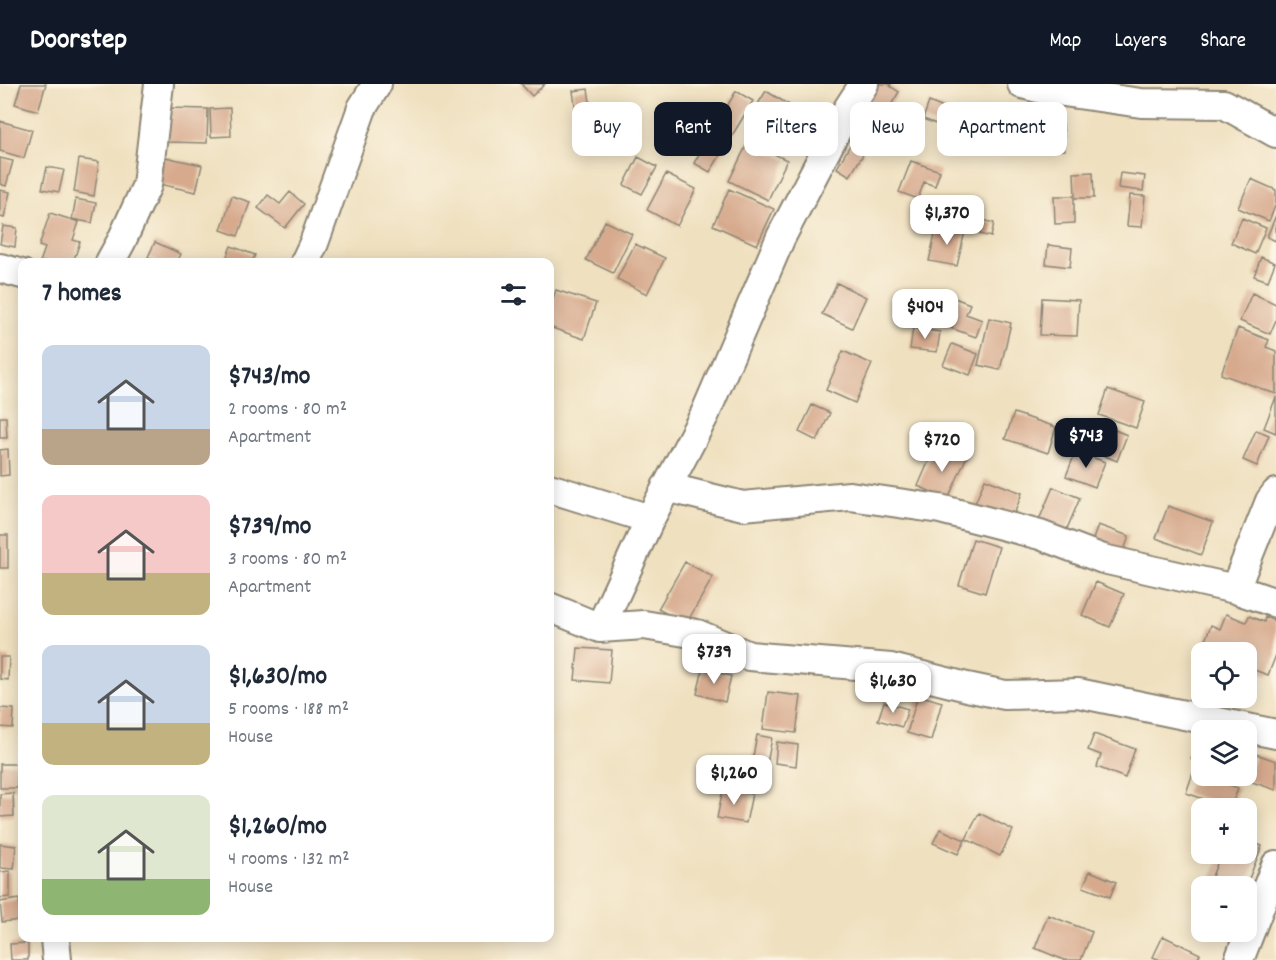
<!DOCTYPE html>
<html lang="en">
<head>
<meta charset="utf-8">
<style>
	:root { --surface:#fff; --page:#f6f6f7; --text:#1f2937; --muted:#747a83; --accent:#111827 }
	body { margin:0; font-family:Dekko,sans-serif; background:var(--page); color:var(--text); height:100vh; display:flex; flex-direction:column; font-size:22px; white-space:nowrap }
	* { box-sizing:border-box; margin:0 }
	p { font-size:20px; color:var(--muted) }
	.icon { flex:none; width:33px; height:33px; fill:none; stroke:currentColor; stroke-width:2; stroke-linecap:round; stroke-linejoin:round }
	.map { position:relative; flex:1; overflow:hidden }
	.sheet { position:absolute; left:18px; top:174px; width:536px; height:684px; display:flex; flex-direction:column; background:var(--surface); border-radius:12px; box-shadow:0 3px 15px #0003 }
	.sheet>* { flex:none }
	.top-card { position:absolute; left:572px; top:18px; width:570px; height:54px; display:flex; gap:12px }
	.buttons { position:absolute; left:1191px; top:558px; display:grid; gap:12px }
	.buttons a { display:grid; place-items:center; width:66px; height:66px; border-radius:12px; background:var(--surface); box-shadow:0 3px 15px #0003; font-size:30px }
	.price { position:absolute; translate:-50% -51px; padding:0 14px; border-radius:12px; background:#fff; color:#222; font-size:20px; line-height:39px; filter:drop-shadow(0 2px 3px #0008) }
	.price::after { content:''; position:absolute; left:50%; top:36px; width:18px; height:14px; margin-left:-9px; background:inherit; clip-path:polygon(0 0,100% 0,50% 100%) }
	.price.selected { background:var(--accent); color:#fff }
	ul { padding:0; list-style:none }
	li { display:flex; align-items:center; gap:18px; height:150px; padding:0 24px }
	li span { display:grid; place-items:center; flex:none; width:168px; height:120px; border-radius:12px; color:#555 }
	li>.icon { margin-inline-start:auto }
	span .icon { width:72px; height:72px; fill:#fffc; stroke-width:1 }
	li b { font-size:26px }
	h2 { display:flex; justify-content:space-between; align-items:center; height:72px; padding:0 24px; font-size:26px }
	.tag { padding:0 21px; border-radius:12px; background:var(--surface); box-shadow:0 3px 15px #0003; font-size:21px; line-height:54px }
	.tag.selected { background:var(--accent); color:#fff }
	header { display:flex; align-items:center; gap:36px; box-sizing:border-box; height:84px; padding:0 30px; background:var(--accent); color:#fff }
	header strong { font-size:28px }
	nav { display:flex; gap:33px; margin-inline-start:auto; font-size:21px }
	.map>svg:first-child { display:block }
	.building { fill:#d7aa8e }
	.lines { fill:none; stroke-linecap:round; stroke-linejoin:round }
	.minor-casing { stroke:#8d8675; stroke-width:32 }
	.minor { stroke:#fff; stroke-width:28 }
</style>
</head>
<body>
<header>
<strong>Doorstep</strong>
<nav><a>Map</a><a>Layers</a><a>Share</a></nav>
</header>
<div class="map">
<svg width="1276" height="876" viewBox="0 0 1276 876">
	<rect width="100%" height="100%" fill="#fcf5e5"/>
	<filter id="ink" filterUnits="userSpaceOnUse"><feTurbulence type="fractalNoise" baseFrequency=".0167" numOctaves="2"/><feDisplacementMap in="SourceGraphic" scale="12" xChannelSelector="R" yChannelSelector="G"/><feConvolveMatrix kernelMatrix="1 2 1 2 8 2 1 2 1" color-interpolation-filters="sRGB"/></filter>
	<filter id="wash" filterUnits="userSpaceOnUse"><feTurbulence type="fractalNoise" baseFrequency=".008" numOctaves="4" result="noise"/><feDisplacementMap in="SourceGraphic" scale="24" xChannelSelector="R" yChannelSelector="G"/><feGaussianBlur stdDeviation="1.35" result="paint"/><feColorMatrix in="noise" values="0 0 0 0 0 0 0 0 0 0 0 0 0 0 0 0 0 1.4 0 .05"/><feComposite in="paint" operator="in"/></filter>
	<g filter="url(#wash)">
		<rect width="100%" height="100%" fill="#efe0bf"/>
		<g id="blocks">
			<!-- building -->
			<path class="building" d="M 21,0 L 46,0 L 38,27 L 15,20 Z
				M 521,0 L 545,0 L 532,12 Z
				M 868,0 L 891,0 L 890,2 L 899,8 L 867,60 L 841,44 Z
				M 588,5 L 591,25 L 576,28 L 573,7 Z
				M 736,7 L 753,17 L 710,88 L 694,79 Z
				M 766,7 L 801,28 L 792,41 L 758,20 Z
				M 929,18 L 951,27 L 944,43 L 923,35 Z
				M 167,24 L 208,25 L 207,59 L 167,58 Z
				M 230,24 L 231,52 L 211,53 L 210,25 Z
				M 0,37 L 32,46 L 24,74 L 0,67 Z
				M 1063,40 L 1065,66 L 1043,67 L 1041,42 Z
				M 748,58 L 787,76 L 768,116 L 729,97 Z
				M 850,61 L 864,69 L 850,92 L 837,84 Z
				M 160,72 L 202,81 L 196,108 L 154,99 Z
				M 638,73 L 657,83 L 642,110 L 624,101 Z
				M 0,74 L 13,77 L 6,102 L 0,100 Z
				M 79,75 L 99,78 L 94,112 L 74,108 Z
				M 911,77 L 940,87 L 935,102 L 924,98 L 918,115 L 899,108 Z
				M 47,83 L 64,86 L 59,108 L 42,105 Z
				M 1093,88 L 1094,114 L 1074,114 L 1074,139 L 1055,140 L 1054,112 L 1075,112 L 1074,89 Z
				M 1120,89 L 1145,92 L 1143,107 L 1118,104 Z
				M 666,90 L 696,105 L 677,142 L 647,126 Z
				M 1251,95 L 1276,106 L 1276,120 L 1269,137 L 1238,124 Z
				M 729,105 L 774,125 L 757,161 L 713,141 Z
				M 0,106 L 10,108 L 4,134 L 0,133 Z
				M 290,108 L 304,120 L 285,144 L 258,124 L 268,111 L 280,120 Z
				M 1130,111 L 1145,112 L 1142,143 L 1127,142 Z
				M 232,112 L 250,118 L 238,152 L 221,146 Z
				M 76,115 L 96,119 L 92,139 L 72,135 Z
				M 50,129 L 79,138 L 73,156 L 80,158 L 73,178 L 40,178 L 45,164 L 39,162 Z
				M 1276,131 L 1276,157 L 1267,153 Z
				M 1242,134 L 1266,144 L 1255,170 L 1231,159 Z
				M 983,136 L 994,139 L 991,153 L 980,150 Z
				M 605,137 L 632,150 L 613,189 L 586,176 Z
				M 937,141 L 965,147 L 957,182 L 929,177 Z
				M 3,142 L 17,144 L 15,163 L 0,160 Z
				M 155,158 L 181,170 L 177,178 L 159,178 L 148,173 Z
				M 635,160 L 665,174 L 647,210 L 617,195 Z
				M 1048,161 L 1072,164 L 1070,183 L 1046,180 Z
				M 231,162 L 255,171 L 252,178 L 228,178 L 225,177 Z
				M 1261,173 L 1275,179 L 1268,197 L 1254,192 Z
				M 837,199 L 866,213 L 852,244 L 822,230 Z
				M 556,206 L 596,219 L 584,255 L 549,243 L 549,226 Z
				M 1252,209 L 1276,220 L 1276,236 L 1270,250 L 1240,237 Z
				M 952,213 L 970,220 L 966,230 L 982,236 L 976,253 L 942,241 Z
				M 1042,214 L 1079,216 L 1077,252 L 1040,251 Z
				M 989,234 L 1011,239 L 1000,286 L 978,281 Z
				M 913,244 L 940,248 L 937,268 L 910,265 Z
				M 1238,244 L 1269,256 L 1266,263 L 1276,267 L 1276,310 L 1221,290 Z
				M 952,260 L 978,270 L 970,291 L 943,281 Z
				M 843,267 L 872,280 L 855,319 L 826,306 Z
				M 1108,305 L 1145,318 L 1136,344 L 1099,331 Z
				M 1276,313 L 1276,349 L 1264,344 Z
				M 812,321 L 830,329 L 817,357 L 799,348 Z
				M 1014,329 L 1056,343 L 1048,369 L 1005,355 Z
				M 0,333 L 6,333 L 7,354 L 0,354 Z
				M 1093,337 L 1127,351 L 1117,377 L 1083,363 Z
				M 1256,346 L 1269,351 L 1257,382 L 1243,376 Z
				M 8,365 L 9,391 L 0,392 L 0,366 Z
				M 953,366 L 967,372 L 948,415 L 918,402 L 933,367 L 949,374 Z
				M 1076,367 L 1105,378 L 1095,403 L 1066,392 Z
				M 985,395 L 1022,409 L 1012,436 L 974,422 Z
				M 1053,403 L 1080,414 L 1066,447 L 1039,436 Z
				M 1168,422 L 1213,438 L 1201,471 L 1156,454 Z
				M 1098,441 L 1129,452 L 1121,475 L 1090,464 Z
				M 0,451 L 8,451 L 8,484 L 0,484 Z
				M 973,455 L 999,463 L 985,509 L 959,501 Z
				M 685,478 L 713,493 L 686,540 L 658,525 Z
				M 1096,498 L 1124,510 L 1110,543 L 1082,531 Z
				M 1226,530 L 1246,538 L 1249,532 L 1264,538 L 1265,533 L 1276,537 L 1276,571 L 1268,591 L 1246,583 L 1246,568 L 1211,568 L 1213,565 L 1203,562 L 1211,541 L 1220,545 Z
				M 578,564 L 612,566 L 609,599 L 575,596 Z
				M 0,573 L 9,573 L 8,596 L 0,595 Z
				M 703,585 L 731,592 L 725,618 L 697,610 Z
				M 768,608 L 801,612 L 796,649 L 763,645 Z
				M 918,611 L 942,618 L 931,656 L 907,649 Z
				M 884,618 L 908,625 L 902,643 L 878,636 Z
				M 0,624 L 14,625 L 13,644 L 0,643 Z
				M 1094,650 L 1135,665 L 1125,694 L 1097,683 L 1101,671 L 1088,666 Z
				M 757,651 L 772,654 L 765,690 L 750,688 Z
				M 1199,654 L 1202,655 L 1202,679 L 1191,675 Z
				M 777,658 L 798,661 L 796,682 L 775,679 Z
				M 1256,670 L 1276,677 L 1276,706 L 1246,696 Z
				M 0,680 L 18,680 L 17,704 L 0,704 Z
				M 1193,689 L 1238,704 L 1231,724 L 1186,709 Z
				M 723,705 L 752,710 L 746,739 L 717,734 Z
				M 13,709 L 14,732 L 0,733 L 0,710 Z
				M 979,729 L 1013,746 L 1000,772 L 966,755 Z
				M 940,745 L 965,756 L 958,770 L 933,759 Z
				M 1246,756 L 1262,762 L 1246,802 L 1208,802 L 1221,770 L 1246,770 Z
				M 0,760 L 16,762 L 14,785 L 0,784 Z
				M 10,787 L 10,813 L 0,814 L 0,788 Z
				M 1090,787 L 1116,798 L 1110,813 L 1083,803 Z
				M 19,815 L 21,836 L 2,838 L 0,818 Z
				M 1048,831 L 1092,848 L 1081,876 L 1064,876 L 1035,864 Z
				M 1163,852 L 1200,870 L 1197,876 L 1160,876 L 1153,873 Z
				M 28,859 L 28,876 L 11,876 L 10,860 Z"/>
		</g>
	</g>
	<g filter="url(#ink)">
		<use href="#blocks" fill-opacity="0" stroke="#8d8675" stroke-width="1.5"/>
		<g class="lines">
			<!-- minor casing -->
			<g class="minor-casing">
				<path id="minor" d="M 1022,0 L 1042,5 L 1141,19 L 1224,20 L 1276,49
					M 110,178 L 121,158 L 147,101 L 159,0
					M 305,178 L 314,159 L 362,24 L 377,0
					M 0,184 L 22,190
					M 666,403 L 743,422 L 850,412 L 940,425 L 1040,451 L 1103,475 L 1235,505 L 1276,519
					M 549,404 L 650,435
					M 1235,505 L 1270,417 L 1276,409
					M 549,523 L 600,544 L 644,541 L 697,550 L 749,572 L 891,584 L 967,603 L 1005,611 L 1078,609 L 1276,650
					M 600,544 L 650,435 L 705,330 L 781,153 L 847,26 L 864,0
					M 55,854 L 57,876
					M 1239,876 L 1276,781"/>
			</g>
			<!-- minor -->
			<use href="#minor" class="minor"/>
		</g>
	</g>
</svg>
<div class="buttons">
<a><svg class="icon" aria-label="locate" viewBox="0 0 24 24"><circle cx="12" cy="12" r="6"/><path d="M12 2v4M12 18v4M2 12h4M18 12h4"/></svg></a>
<a><svg class="icon" aria-label="layers" viewBox="0 0 24 24"><path d="M12 4l9 5-9 5-9-5zM3 14l9 5 9-5"/></svg></a>
<a>+</a>
<a>−</a>
</div>
<b class="price" style="left:947px;top:162px">$1,370</b>
<b class="price" style="left:925px;top:256px">$404</b>
<b class="price selected" style="left:1086px;top:385px">$743</b>
<b class="price" style="left:942px;top:389px">$720</b>
<b class="price" style="left:714px;top:601px">$739</b>
<b class="price" style="left:893px;top:630px">$1,630</b>
<b class="price" style="left:734px;top:722px">$1,260</b>
<div class="top-card">
<a class="tag">Buy</a>
<a class="tag selected">Rent</a>
<a class="tag">Filters</a>
<a class="tag">New</a>
<a class="tag">Apartment</a>
</div>
<section class="sheet">
<h2>7 homes<svg class="icon" aria-label="filters" viewBox="0 0 24 24"><path d="M4 7h16M4 17h16"/><circle cx="9" cy="7" r="2"/><circle cx="15" cy="17" r="2"/></svg></h2>
<ul>
<li><span style="background:linear-gradient(#c9d6e8 70%,#b9a48a 0)"><svg class="icon" aria-label="home" viewBox="0 0 24 24"><path d="M3 11l9-7 9 7M6 9v11h12V9"/></svg></span><div><b>$743/mo</b><p>2 rooms · 80 m²</p><p>Apartment</p></div></li>
<li><span style="background:linear-gradient(#f6c9c9 65%,#c2b280 0)"><svg class="icon" aria-label="home" viewBox="0 0 24 24"><path d="M3 11l9-7 9 7M6 9v11h12V9"/></svg></span><div><b>$739/mo</b><p>3 rooms · 80 m²</p><p>Apartment</p></div></li>
<li><span style="background:linear-gradient(#c9d6e8 65%,#c2b280 0)"><svg class="icon" aria-label="home" viewBox="0 0 24 24"><path d="M3 11l9-7 9 7M6 9v11h12V9"/></svg></span><div><b>$1,630/mo</b><p>5 rooms · 188 m²</p><p>House</p></div></li>
<li><span style="background:linear-gradient(#dfe7d0 70%,#8fb573 0)"><svg class="icon" aria-label="home" viewBox="0 0 24 24"><path d="M3 11l9-7 9 7M6 9v11h12V9"/></svg></span><div><b>$1,260/mo</b><p>4 rooms · 132 m²</p><p>House</p></div></li>
</ul>
</section>
</div>
</body>
</html>
